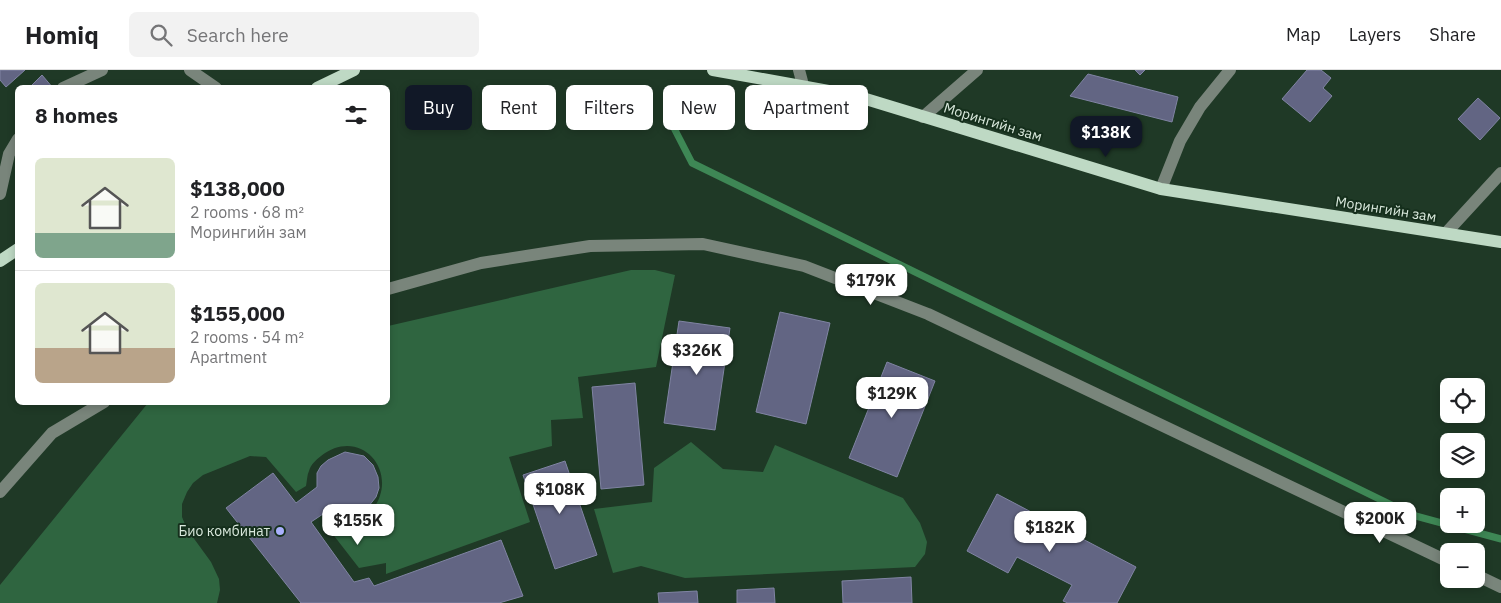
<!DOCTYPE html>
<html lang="en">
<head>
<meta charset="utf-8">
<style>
	:root { --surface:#fff; --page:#f2f2f2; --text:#202124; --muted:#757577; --line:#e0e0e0; --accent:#111827 }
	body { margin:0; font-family:"IBM Plex Sans",sans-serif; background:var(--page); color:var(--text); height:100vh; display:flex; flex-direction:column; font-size:19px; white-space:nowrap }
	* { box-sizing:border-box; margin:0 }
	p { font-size:16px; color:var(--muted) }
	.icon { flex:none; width:28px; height:28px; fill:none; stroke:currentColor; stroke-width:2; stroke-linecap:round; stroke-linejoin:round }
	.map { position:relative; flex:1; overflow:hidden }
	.drawer { position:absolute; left:15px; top:15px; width:375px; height:320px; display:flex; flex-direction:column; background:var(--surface); border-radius:8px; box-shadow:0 2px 8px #0003 }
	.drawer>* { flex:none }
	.hud { position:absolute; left:405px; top:15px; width:475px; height:45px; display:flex; gap:10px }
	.buttons { position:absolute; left:1440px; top:308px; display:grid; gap:10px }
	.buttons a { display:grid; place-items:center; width:45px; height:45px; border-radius:8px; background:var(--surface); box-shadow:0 2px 8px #0003; font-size:25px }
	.price { position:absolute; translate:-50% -42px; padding:0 11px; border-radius:10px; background:#fff; color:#222; font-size:16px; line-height:32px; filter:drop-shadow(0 1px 2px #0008) }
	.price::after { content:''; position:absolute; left:50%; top:30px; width:15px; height:11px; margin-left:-8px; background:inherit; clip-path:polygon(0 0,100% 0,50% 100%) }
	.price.selected { background:var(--accent); color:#fff }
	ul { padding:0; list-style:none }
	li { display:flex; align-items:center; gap:15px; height:125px; padding:0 20px }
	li+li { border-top:1px solid var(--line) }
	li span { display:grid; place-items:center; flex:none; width:140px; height:100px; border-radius:8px; color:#555 }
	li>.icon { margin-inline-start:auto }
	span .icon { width:60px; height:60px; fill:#fffc; stroke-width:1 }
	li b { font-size:21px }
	h2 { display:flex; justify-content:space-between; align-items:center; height:60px; padding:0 20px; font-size:21px }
	.chip { padding:0 18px; border-radius:8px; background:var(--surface); box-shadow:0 2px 8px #0003; font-size:18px; line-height:45px }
	.chip.selected { background:var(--accent); color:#fff }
	header { display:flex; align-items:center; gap:30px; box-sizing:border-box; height:70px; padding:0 25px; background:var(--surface); border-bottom:1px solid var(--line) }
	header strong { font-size:24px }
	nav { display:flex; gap:28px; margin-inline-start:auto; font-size:18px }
	.search { width:350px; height:45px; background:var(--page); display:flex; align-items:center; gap:12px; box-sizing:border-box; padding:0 18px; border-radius:8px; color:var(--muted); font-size:19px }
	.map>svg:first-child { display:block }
	.green { fill:#2f6540 }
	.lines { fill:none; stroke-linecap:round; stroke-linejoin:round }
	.stream { stroke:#3e8755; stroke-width:7 }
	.building { fill:#626583; stroke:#8084a3 }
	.minor { stroke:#79857b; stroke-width:12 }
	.major { stroke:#bed9c4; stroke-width:12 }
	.poi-dot { fill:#a9b0fc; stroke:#152f1c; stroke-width:2 }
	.labels { text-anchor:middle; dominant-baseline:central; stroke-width:4; stroke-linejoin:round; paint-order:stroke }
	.street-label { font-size:14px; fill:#dae9dd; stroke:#152f1c }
	.poi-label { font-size:14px; fill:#dae9dd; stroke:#152f1c; text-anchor:end }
</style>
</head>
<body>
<header>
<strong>Homiq</strong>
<div class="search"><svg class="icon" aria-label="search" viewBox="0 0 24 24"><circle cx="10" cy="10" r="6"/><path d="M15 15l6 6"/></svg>Search here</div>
<nav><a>Map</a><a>Layers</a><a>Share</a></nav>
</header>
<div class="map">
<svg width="1501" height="533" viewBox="0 0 1501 533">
	<rect width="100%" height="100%" fill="#1f3926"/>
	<!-- green -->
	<path class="green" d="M 631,200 L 655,200 L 675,205 L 656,297 L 578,307 L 583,348 L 551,350 L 552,376 L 509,387 L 530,452 L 386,504 L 386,493 L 359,498 L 328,458 L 338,452 C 351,456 359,454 369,444 C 404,406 362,354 321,386 C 316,390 311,394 309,401 C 307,405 307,411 306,416 L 296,422 L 266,387 L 250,386 L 203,405 L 193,413 L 187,422 L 182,434 L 182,447 L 187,459 L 211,492 L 219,509 L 220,520 L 217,533 L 0,533 L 0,515 L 148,333 L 388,332 L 388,256 Z
		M 691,372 L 723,399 L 763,402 L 775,375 L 903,428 L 920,453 L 927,472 L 925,484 L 915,497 L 685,508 L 641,496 L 613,503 L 594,439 L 652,432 L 654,398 Z"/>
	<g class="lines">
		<!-- stream -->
		<path class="stream" d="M 675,60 L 692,93 L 1412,445 L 1501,469"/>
	</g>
	<!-- building -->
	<path class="building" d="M 0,0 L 25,0 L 6,17 L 0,10 Z
		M 1135,0 L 1145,0 L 1140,5 Z
		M 1307,0 L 1321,0 L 1331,8 L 1323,18 L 1332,26 L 1310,52 L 1282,29 Z
		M 1088,4 L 1178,27 L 1172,52 L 1070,26 Z
		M 42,5 L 53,18 L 29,18 Z
		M 1478,28 L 1500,48 L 1480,70 L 1458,49 Z
		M 780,242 L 830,253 L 806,354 L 756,342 Z
		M 679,251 L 730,258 L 715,360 L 664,353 Z
		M 887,292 L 935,311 L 897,407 L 849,388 Z
		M 635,313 L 644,415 L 601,419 L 592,317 Z
		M 345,382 L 364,386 L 373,395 L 378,407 L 379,418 L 376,427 L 364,442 L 350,449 L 342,447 L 332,438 L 311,452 L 354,512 L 369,508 L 374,516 L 501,470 L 523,526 L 499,533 L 301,533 L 226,438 L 273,403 L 296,433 L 317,417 L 317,403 L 321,396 L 328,390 Z
		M 565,391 L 597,485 L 555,499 L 523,405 Z
		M 997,424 L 1136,497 L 1117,533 L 1068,533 L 1063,531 L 1072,515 L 1017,487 L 1008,503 L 967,481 Z
		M 911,507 L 912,533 L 843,533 L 842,511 Z
		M 774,518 L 775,533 L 737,533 L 737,520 Z
		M 697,521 L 698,533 L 659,533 L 658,523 Z"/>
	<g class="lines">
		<!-- minor -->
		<path class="minor" d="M 190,0 L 216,18
			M 799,0 L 803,15
			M 63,18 L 102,0
			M 923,47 L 977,0
			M 1161,119 L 1180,71 L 1200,37 L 1230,0
			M 0,124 L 9,84 L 18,69
			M 1446,163 L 1501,103
			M 388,219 L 481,193 L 590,176 L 703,174 L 804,196 L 928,244 L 1449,492
			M 0,422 L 52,363 L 104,332
			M 1476,505 L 1501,517"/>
		<!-- major -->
		<path class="major" d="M 713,0 L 856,26 L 1161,119 L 1501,172
			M 317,18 L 354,0
			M 0,191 L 18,179"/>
	</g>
	<!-- markers -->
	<circle class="poi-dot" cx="280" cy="461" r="5"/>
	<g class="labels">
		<!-- street labels -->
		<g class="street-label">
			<text transform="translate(993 52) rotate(17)">Морингийн зам</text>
			<text transform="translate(1386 139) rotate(9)">Морингийн зам</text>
		</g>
		<!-- poi labels -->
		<g class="poi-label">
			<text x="270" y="461">Био комбинат</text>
		</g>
	</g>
</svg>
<div class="buttons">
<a><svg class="icon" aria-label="locate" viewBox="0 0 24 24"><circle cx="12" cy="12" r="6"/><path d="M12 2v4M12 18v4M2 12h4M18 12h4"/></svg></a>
<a><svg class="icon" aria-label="layers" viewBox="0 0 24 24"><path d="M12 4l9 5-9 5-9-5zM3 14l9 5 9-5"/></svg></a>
<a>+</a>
<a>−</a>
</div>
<b class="price selected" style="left:1106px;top:88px">$138K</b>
<b class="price" style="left:871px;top:236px">$179K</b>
<b class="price" style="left:697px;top:306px">$326K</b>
<b class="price" style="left:892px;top:349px">$129K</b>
<b class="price" style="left:560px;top:445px">$108K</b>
<b class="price" style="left:1380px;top:474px">$200K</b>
<b class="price" style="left:358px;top:476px">$155K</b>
<b class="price" style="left:1050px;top:483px">$182K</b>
<div class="hud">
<a class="chip selected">Buy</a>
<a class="chip">Rent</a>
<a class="chip">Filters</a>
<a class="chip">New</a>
<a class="chip">Apartment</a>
</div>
<section class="drawer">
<h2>8 homes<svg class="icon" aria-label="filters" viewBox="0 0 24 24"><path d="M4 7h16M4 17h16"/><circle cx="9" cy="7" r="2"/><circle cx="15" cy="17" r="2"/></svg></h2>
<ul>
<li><span style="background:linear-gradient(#dfe7d0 75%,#7fa58c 0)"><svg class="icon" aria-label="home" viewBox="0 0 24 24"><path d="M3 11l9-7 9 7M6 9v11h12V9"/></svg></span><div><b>$138,000</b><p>2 rooms · 68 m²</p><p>Морингийн зам</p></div></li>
<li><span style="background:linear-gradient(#dfe7d0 65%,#b9a48a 0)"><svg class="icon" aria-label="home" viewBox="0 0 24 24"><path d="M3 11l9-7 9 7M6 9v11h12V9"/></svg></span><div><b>$155,000</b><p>2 rooms · 54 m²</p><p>Apartment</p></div></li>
</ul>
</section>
</div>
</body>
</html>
